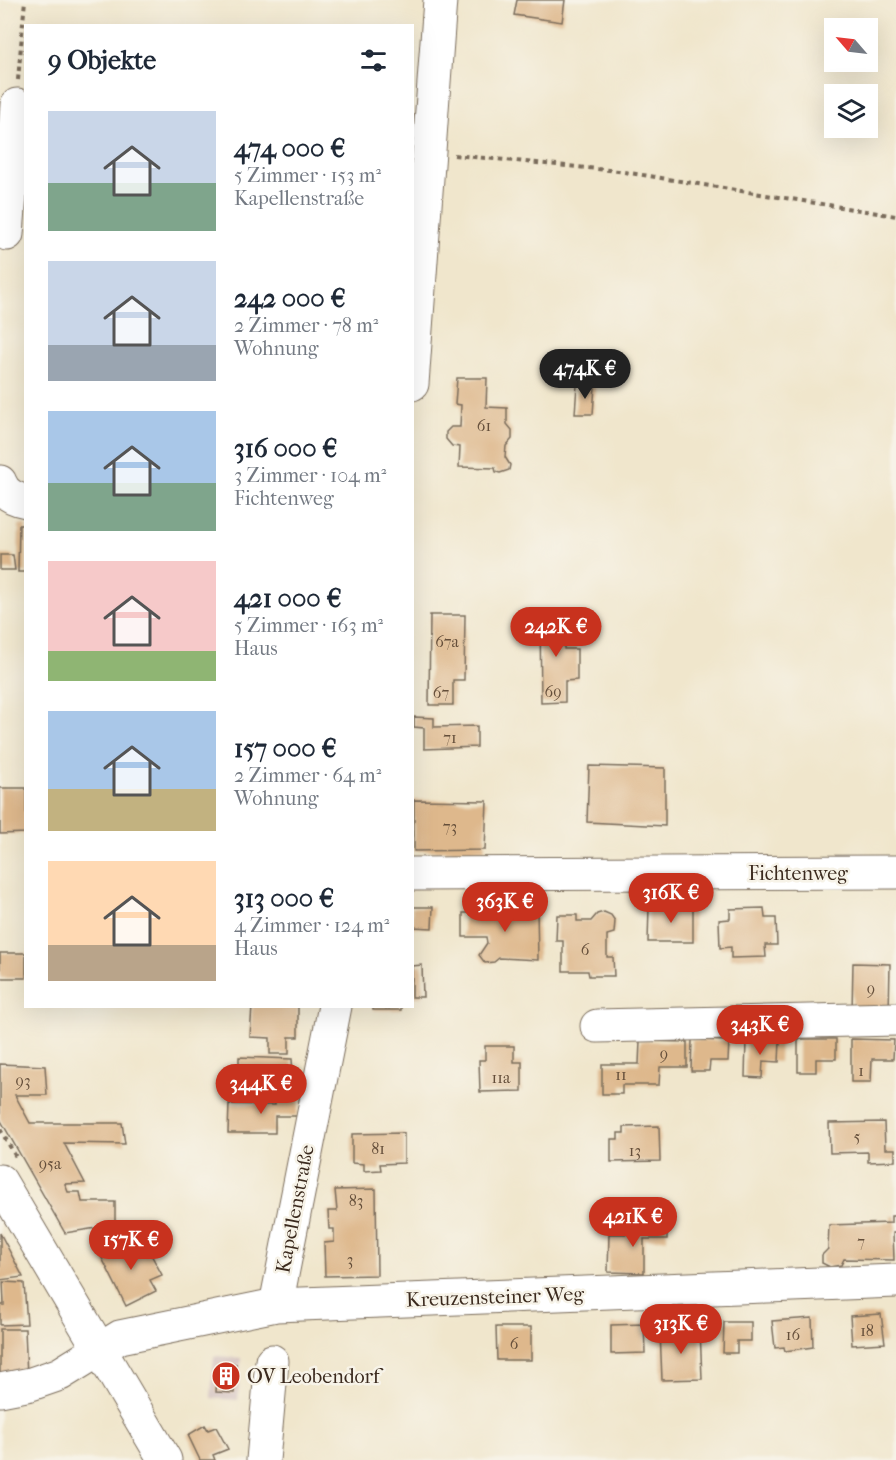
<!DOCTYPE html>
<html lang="de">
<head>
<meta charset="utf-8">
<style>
	:root { --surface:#fff; --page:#f2f2f3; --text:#1f2937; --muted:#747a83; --accent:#c8321e }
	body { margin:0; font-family:"IM FELL French Canon",serif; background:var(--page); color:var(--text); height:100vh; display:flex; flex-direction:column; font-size:22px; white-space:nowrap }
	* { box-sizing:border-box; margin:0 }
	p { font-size:20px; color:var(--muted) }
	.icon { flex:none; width:33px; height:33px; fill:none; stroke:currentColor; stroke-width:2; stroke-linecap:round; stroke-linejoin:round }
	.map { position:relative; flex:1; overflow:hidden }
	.sheet { position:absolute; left:24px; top:24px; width:390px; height:984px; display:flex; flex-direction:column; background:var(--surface); border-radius:0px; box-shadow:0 6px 24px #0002 }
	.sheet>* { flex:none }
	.needle { width:39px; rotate:298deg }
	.controls { position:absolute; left:824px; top:18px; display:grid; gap:12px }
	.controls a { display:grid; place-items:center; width:54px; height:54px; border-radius:0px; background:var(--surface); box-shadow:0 6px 24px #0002; font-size:30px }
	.price { position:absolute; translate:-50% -51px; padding:0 14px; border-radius:21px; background:var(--accent); color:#fff; font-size:20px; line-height:39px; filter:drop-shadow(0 2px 3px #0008) }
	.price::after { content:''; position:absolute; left:50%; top:36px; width:18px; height:14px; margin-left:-9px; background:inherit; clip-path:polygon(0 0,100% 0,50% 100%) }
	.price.active { background:#222; color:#fff }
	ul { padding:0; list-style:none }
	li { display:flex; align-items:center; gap:18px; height:150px; padding:0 24px }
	li span { display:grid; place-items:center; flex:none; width:168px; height:120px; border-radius:0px; color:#555 }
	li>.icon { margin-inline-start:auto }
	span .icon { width:72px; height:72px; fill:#fffc; stroke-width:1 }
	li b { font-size:26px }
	h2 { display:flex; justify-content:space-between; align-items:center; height:72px; padding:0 24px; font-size:26px }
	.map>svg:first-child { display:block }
	.industrial { fill:#d1bfbe }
	.building { fill:#deb88c }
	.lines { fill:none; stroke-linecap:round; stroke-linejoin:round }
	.minor-casing { stroke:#7a6c5b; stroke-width:35 }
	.path { stroke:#7a6c5b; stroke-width:4; stroke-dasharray:4.5 4.5; stroke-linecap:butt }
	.minor { stroke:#fff; stroke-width:33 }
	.labels { text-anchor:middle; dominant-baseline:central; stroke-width:5; stroke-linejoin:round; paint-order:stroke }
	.number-label { font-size:16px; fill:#644e3a }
	.street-label { font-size:20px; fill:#3b2a1e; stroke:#f7f3e8 }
	.poi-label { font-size:20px; fill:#3b2a1e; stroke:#f7f3e8; text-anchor:start }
</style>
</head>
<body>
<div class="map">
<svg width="896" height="1460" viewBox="0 0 896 1460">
	<rect width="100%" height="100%" fill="#f7f3e8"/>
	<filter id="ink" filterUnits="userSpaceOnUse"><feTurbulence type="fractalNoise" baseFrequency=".0167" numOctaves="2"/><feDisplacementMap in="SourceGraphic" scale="12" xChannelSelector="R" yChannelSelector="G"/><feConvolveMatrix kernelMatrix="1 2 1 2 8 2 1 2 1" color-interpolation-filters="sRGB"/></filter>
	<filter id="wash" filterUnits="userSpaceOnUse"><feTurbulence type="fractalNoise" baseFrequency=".008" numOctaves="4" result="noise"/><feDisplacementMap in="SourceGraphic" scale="24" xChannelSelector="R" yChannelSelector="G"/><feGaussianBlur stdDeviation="1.35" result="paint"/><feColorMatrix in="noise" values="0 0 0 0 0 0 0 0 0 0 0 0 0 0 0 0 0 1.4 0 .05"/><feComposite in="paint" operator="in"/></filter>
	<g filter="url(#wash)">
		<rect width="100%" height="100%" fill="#f0e6cc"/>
		<!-- industrial -->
		<path class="industrial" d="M 214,1356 L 241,1358 L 238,1400 L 211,1398 Z"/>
		<g id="blocks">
			<!-- building -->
			<path class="building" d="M 517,0 L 565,0 L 562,22 L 514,15 Z
				M 457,378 L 487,378 L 486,407 L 507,408 L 507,424 L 512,430 L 512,439 L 506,446 L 505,457 L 510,465 L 509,470 L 500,473 L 496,472 L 495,468 L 459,467 L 460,447 L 452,446 L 446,439 L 446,432 L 451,427 L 460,427 L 461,405 L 455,404 Z
				M 577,385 L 595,386 L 593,414 L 575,414 Z
				M 19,525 L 26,525 L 26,572 L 18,572 Z
				M 0,555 L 13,555 L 15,570 L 0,570 Z
				M 430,615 L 465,615 L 464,680 L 453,680 L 453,705 L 429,705 Z
				M 540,615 L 576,615 L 576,625 L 564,625 L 564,649 L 577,649 L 577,680 L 565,681 L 565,702 L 541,703 Z
				M 414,717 L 434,718 L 434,727 L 477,726 L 477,747 L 424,749 L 424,728 L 414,727 Z
				M 589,766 L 665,768 L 665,826 L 587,822 Z
				M 0,788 L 26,788 L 26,833 L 0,834 Z
				M 414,800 L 487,801 L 485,850 L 414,851 Z
				M 649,906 L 693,906 L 693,942 L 648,942 Z
				M 412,907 L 433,907 L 432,928 L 412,927 Z
				M 486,907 L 537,909 L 538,960 L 499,958 L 494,962 L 485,963 L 479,955 L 487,943 L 486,937 L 463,937 L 463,913 L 486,913 Z
				M 764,908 L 765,918 L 776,918 L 777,945 L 765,945 L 766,957 L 731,958 L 731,947 L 720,948 L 719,920 L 730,919 L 730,909 Z
				M 604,912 L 611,915 L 615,921 L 614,933 L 607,935 L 607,957 L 613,957 L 614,976 L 589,976 L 588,971 L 563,971 L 563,941 L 556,941 L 557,915 L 577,915 L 577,921 L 591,921 L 597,914 Z
				M 0,953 L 26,953 L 26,978 L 0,978 Z
				M 853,963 L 890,964 L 889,1013 L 852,1012 Z
				M 422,965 L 423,997 L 412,997 L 412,966 Z
				M 252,1006 L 298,1006 L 298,1037 L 289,1037 L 289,1054 L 270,1054 L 270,1038 L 250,1037 Z
				M 373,1006 L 401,1006 L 401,1010 L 373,1010 Z
				M 798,1039 L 836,1039 L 836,1059 L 816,1059 L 816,1072 L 798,1072 Z
				M 851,1039 L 894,1040 L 893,1059 L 872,1059 L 871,1082 L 851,1082 Z
				M 692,1040 L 729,1041 L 728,1061 L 710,1061 L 709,1071 L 691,1071 Z
				M 746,1040 L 780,1041 L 779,1062 L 763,1061 L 762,1078 L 745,1077 Z
				M 640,1041 L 687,1042 L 687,1067 L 660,1067 L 659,1085 L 622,1085 L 622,1094 L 602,1094 L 602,1064 L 639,1064 Z
				M 485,1046 L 514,1046 L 514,1062 L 522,1062 L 522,1091 L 480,1092 L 479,1060 L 485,1060 Z
				M 239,1057 L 292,1059 L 294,1087 L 239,1087 Z
				M 0,1064 L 45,1066 L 47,1095 L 15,1095 L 30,1123 L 122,1123 L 125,1144 L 64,1143 L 85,1183 L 65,1184 L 68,1192 L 80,1192 L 82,1202 L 115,1202 L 115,1225 L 65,1233 L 0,1119 Z
				M 275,1095 L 300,1095 L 297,1116 L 275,1116 L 275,1133 L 228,1133 L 229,1104 L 275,1105 Z
				M 884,1122 L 885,1149 L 895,1149 L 895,1161 L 868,1162 L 868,1152 L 830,1153 L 829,1123 Z
				M 659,1126 L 660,1161 L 611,1162 L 611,1139 L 618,1139 L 618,1133 L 624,1133 L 624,1127 Z
				M 404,1133 L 404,1163 L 380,1164 L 381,1170 L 364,1171 L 364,1164 L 352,1163 L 352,1134 Z
				M 376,1189 L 377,1275 L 325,1276 L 324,1243 L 334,1242 L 334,1229 L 329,1229 L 328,1211 L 337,1211 L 335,1190 Z
				M 891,1216 L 896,1216 L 896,1233 L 893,1233 L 894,1260 L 844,1259 L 841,1265 L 830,1267 L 822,1263 L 822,1255 L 828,1249 L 829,1225 L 891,1223 Z
				M 644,1221 L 667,1221 L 667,1239 L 644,1239 L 644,1273 L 608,1272 L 609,1234 L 643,1234 Z
				M 0,1233 L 23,1277 L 0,1280 Z
				M 129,1239 L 137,1255 L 148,1249 L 162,1275 L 150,1280 L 156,1291 L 126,1306 L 100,1254 Z
				M 3,1282 L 24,1283 L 27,1324 L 0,1325 L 0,1305 L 4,1305 Z
				M 881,1314 L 885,1343 L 852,1345 L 850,1316 Z
				M 812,1318 L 813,1347 L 785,1351 L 784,1347 L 775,1348 L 772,1321 Z
				M 724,1322 L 751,1322 L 751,1341 L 737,1341 L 737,1353 L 723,1353 Z
				M 644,1324 L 645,1353 L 611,1354 L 611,1325 Z
				M 496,1327 L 531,1327 L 531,1360 L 497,1360 Z
				M 0,1329 L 25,1329 L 27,1377 L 0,1383 Z
				M 700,1329 L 702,1379 L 662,1380 L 660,1331 Z
				M 218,1363 L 236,1364 L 234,1393 L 216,1392 Z
				M 205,1425 L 208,1430 L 216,1427 L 228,1449 L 213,1455 L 215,1460 L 200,1460 L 188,1435 Z"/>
		</g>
	</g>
	<g filter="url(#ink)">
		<use href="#blocks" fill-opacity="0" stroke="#7a6c5b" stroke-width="1.5"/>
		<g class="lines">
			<!-- minor casing -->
			<g class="minor-casing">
				<path id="minor" d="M 7,234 L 17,105
					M 412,384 L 440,0
					M 0,482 C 4,494 14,499 26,501
					M 412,874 L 896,872
					M 597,1026 L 896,1019
					M 0,1181 L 165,1460
					M 276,1305 L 335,1006
					M 0,1390 L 31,1384 L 60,1374 L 120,1337 L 276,1305 L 896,1281
					M 263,1460 L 272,1361"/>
			</g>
			<!-- path -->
			<path class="path" d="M 18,80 L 25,0
				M 454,155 L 618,171 L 896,216
				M 0,1129 L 16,1157"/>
			<!-- minor -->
			<use href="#minor" class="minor"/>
		</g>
	</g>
	<!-- icons -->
	<defs>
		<g id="building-disc" transform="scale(1.5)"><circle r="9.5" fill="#c8321e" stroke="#f7f3e8"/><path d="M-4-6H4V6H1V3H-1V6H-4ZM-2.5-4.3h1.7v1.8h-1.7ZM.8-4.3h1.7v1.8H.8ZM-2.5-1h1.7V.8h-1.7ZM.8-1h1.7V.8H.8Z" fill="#fff"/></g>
	</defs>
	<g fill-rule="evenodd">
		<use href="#building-disc" x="226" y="1376"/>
	</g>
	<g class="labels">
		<!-- number labels -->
		<g class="number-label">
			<text x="484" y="425">61</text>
			<text x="447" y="641">67a</text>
			<text x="553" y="691">69</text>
			<text x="441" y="692">67</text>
			<text x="450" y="737">71</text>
			<text x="450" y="826">73</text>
			<text x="585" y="949">6</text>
			<text x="871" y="988">9</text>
			<text x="664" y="1053">9</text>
			<text x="861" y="1070">1</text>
			<text x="621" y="1074">11</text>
			<text x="501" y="1077">11a</text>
			<text x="23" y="1080">93</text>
			<text x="857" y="1136">5</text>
			<text x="378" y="1148">81</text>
			<text x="635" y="1150">13</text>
			<text x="50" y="1163">95a</text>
			<text x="356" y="1200">83</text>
			<text x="861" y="1241">7</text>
			<text x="350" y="1259">3</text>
			<text x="867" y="1330">18</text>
			<text x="793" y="1334">16</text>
			<text x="514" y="1343">6</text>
		</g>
		<!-- street labels -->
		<g class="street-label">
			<text x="798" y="873">Fichtenweg</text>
			<text transform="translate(295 1209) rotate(-79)">Kapellenstraße</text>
			<text transform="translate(495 1297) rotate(-2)">Kreuzensteiner Weg</text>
		</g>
		<!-- poi labels -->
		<g class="poi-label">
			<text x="247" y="1376">OV Leobendorf</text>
		</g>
	</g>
</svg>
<div class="controls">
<a><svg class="needle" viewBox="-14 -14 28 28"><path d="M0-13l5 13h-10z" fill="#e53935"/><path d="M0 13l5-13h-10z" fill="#747a83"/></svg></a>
<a><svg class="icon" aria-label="layers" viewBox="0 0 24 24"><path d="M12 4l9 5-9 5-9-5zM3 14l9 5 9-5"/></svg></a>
</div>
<b class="price active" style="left:585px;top:400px">474K €</b>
<b class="price" style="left:556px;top:658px">242K €</b>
<b class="price" style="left:671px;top:924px">316K €</b>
<b class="price" style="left:505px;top:933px">363K €</b>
<b class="price" style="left:760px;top:1056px">343K €</b>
<b class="price" style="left:261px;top:1115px">344K €</b>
<b class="price" style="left:633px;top:1248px">421K €</b>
<b class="price" style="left:131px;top:1271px">157K €</b>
<b class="price" style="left:681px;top:1355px">313K €</b>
<section class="sheet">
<h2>9 Objekte<svg class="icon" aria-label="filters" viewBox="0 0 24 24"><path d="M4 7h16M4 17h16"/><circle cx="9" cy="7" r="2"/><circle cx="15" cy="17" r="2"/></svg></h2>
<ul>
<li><span style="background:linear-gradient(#c9d6e8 60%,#7fa58c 0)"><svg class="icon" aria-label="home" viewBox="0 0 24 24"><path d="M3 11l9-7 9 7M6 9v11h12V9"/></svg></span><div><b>474 000 €</b><p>5 Zimmer · 153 m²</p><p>Kapellenstraße</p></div></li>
<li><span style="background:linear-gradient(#c9d6e8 70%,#9aa5b1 0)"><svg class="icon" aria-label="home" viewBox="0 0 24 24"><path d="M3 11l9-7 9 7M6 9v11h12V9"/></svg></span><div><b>242 000 €</b><p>2 Zimmer · 78 m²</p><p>Wohnung</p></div></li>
<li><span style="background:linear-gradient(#a9c7e8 60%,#7fa58c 0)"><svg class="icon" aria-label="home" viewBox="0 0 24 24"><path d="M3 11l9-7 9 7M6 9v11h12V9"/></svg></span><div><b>316 000 €</b><p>3 Zimmer · 104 m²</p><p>Fichtenweg</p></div></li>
<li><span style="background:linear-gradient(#f6c9c9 75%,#8fb573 0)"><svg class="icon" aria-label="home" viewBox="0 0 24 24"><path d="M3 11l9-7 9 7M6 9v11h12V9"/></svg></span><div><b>421 000 €</b><p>5 Zimmer · 163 m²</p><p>Haus</p></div></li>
<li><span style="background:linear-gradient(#a9c7e8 65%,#c2b280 0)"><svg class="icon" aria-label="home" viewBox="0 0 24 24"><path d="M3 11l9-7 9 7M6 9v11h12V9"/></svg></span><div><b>157 000 €</b><p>2 Zimmer · 64 m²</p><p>Wohnung</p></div></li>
<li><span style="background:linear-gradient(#ffd9b3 70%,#b9a48a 0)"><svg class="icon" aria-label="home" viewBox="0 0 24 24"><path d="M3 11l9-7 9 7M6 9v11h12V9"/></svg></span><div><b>313 000 €</b><p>4 Zimmer · 124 m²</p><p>Haus</p></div></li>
</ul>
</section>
</div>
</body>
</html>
